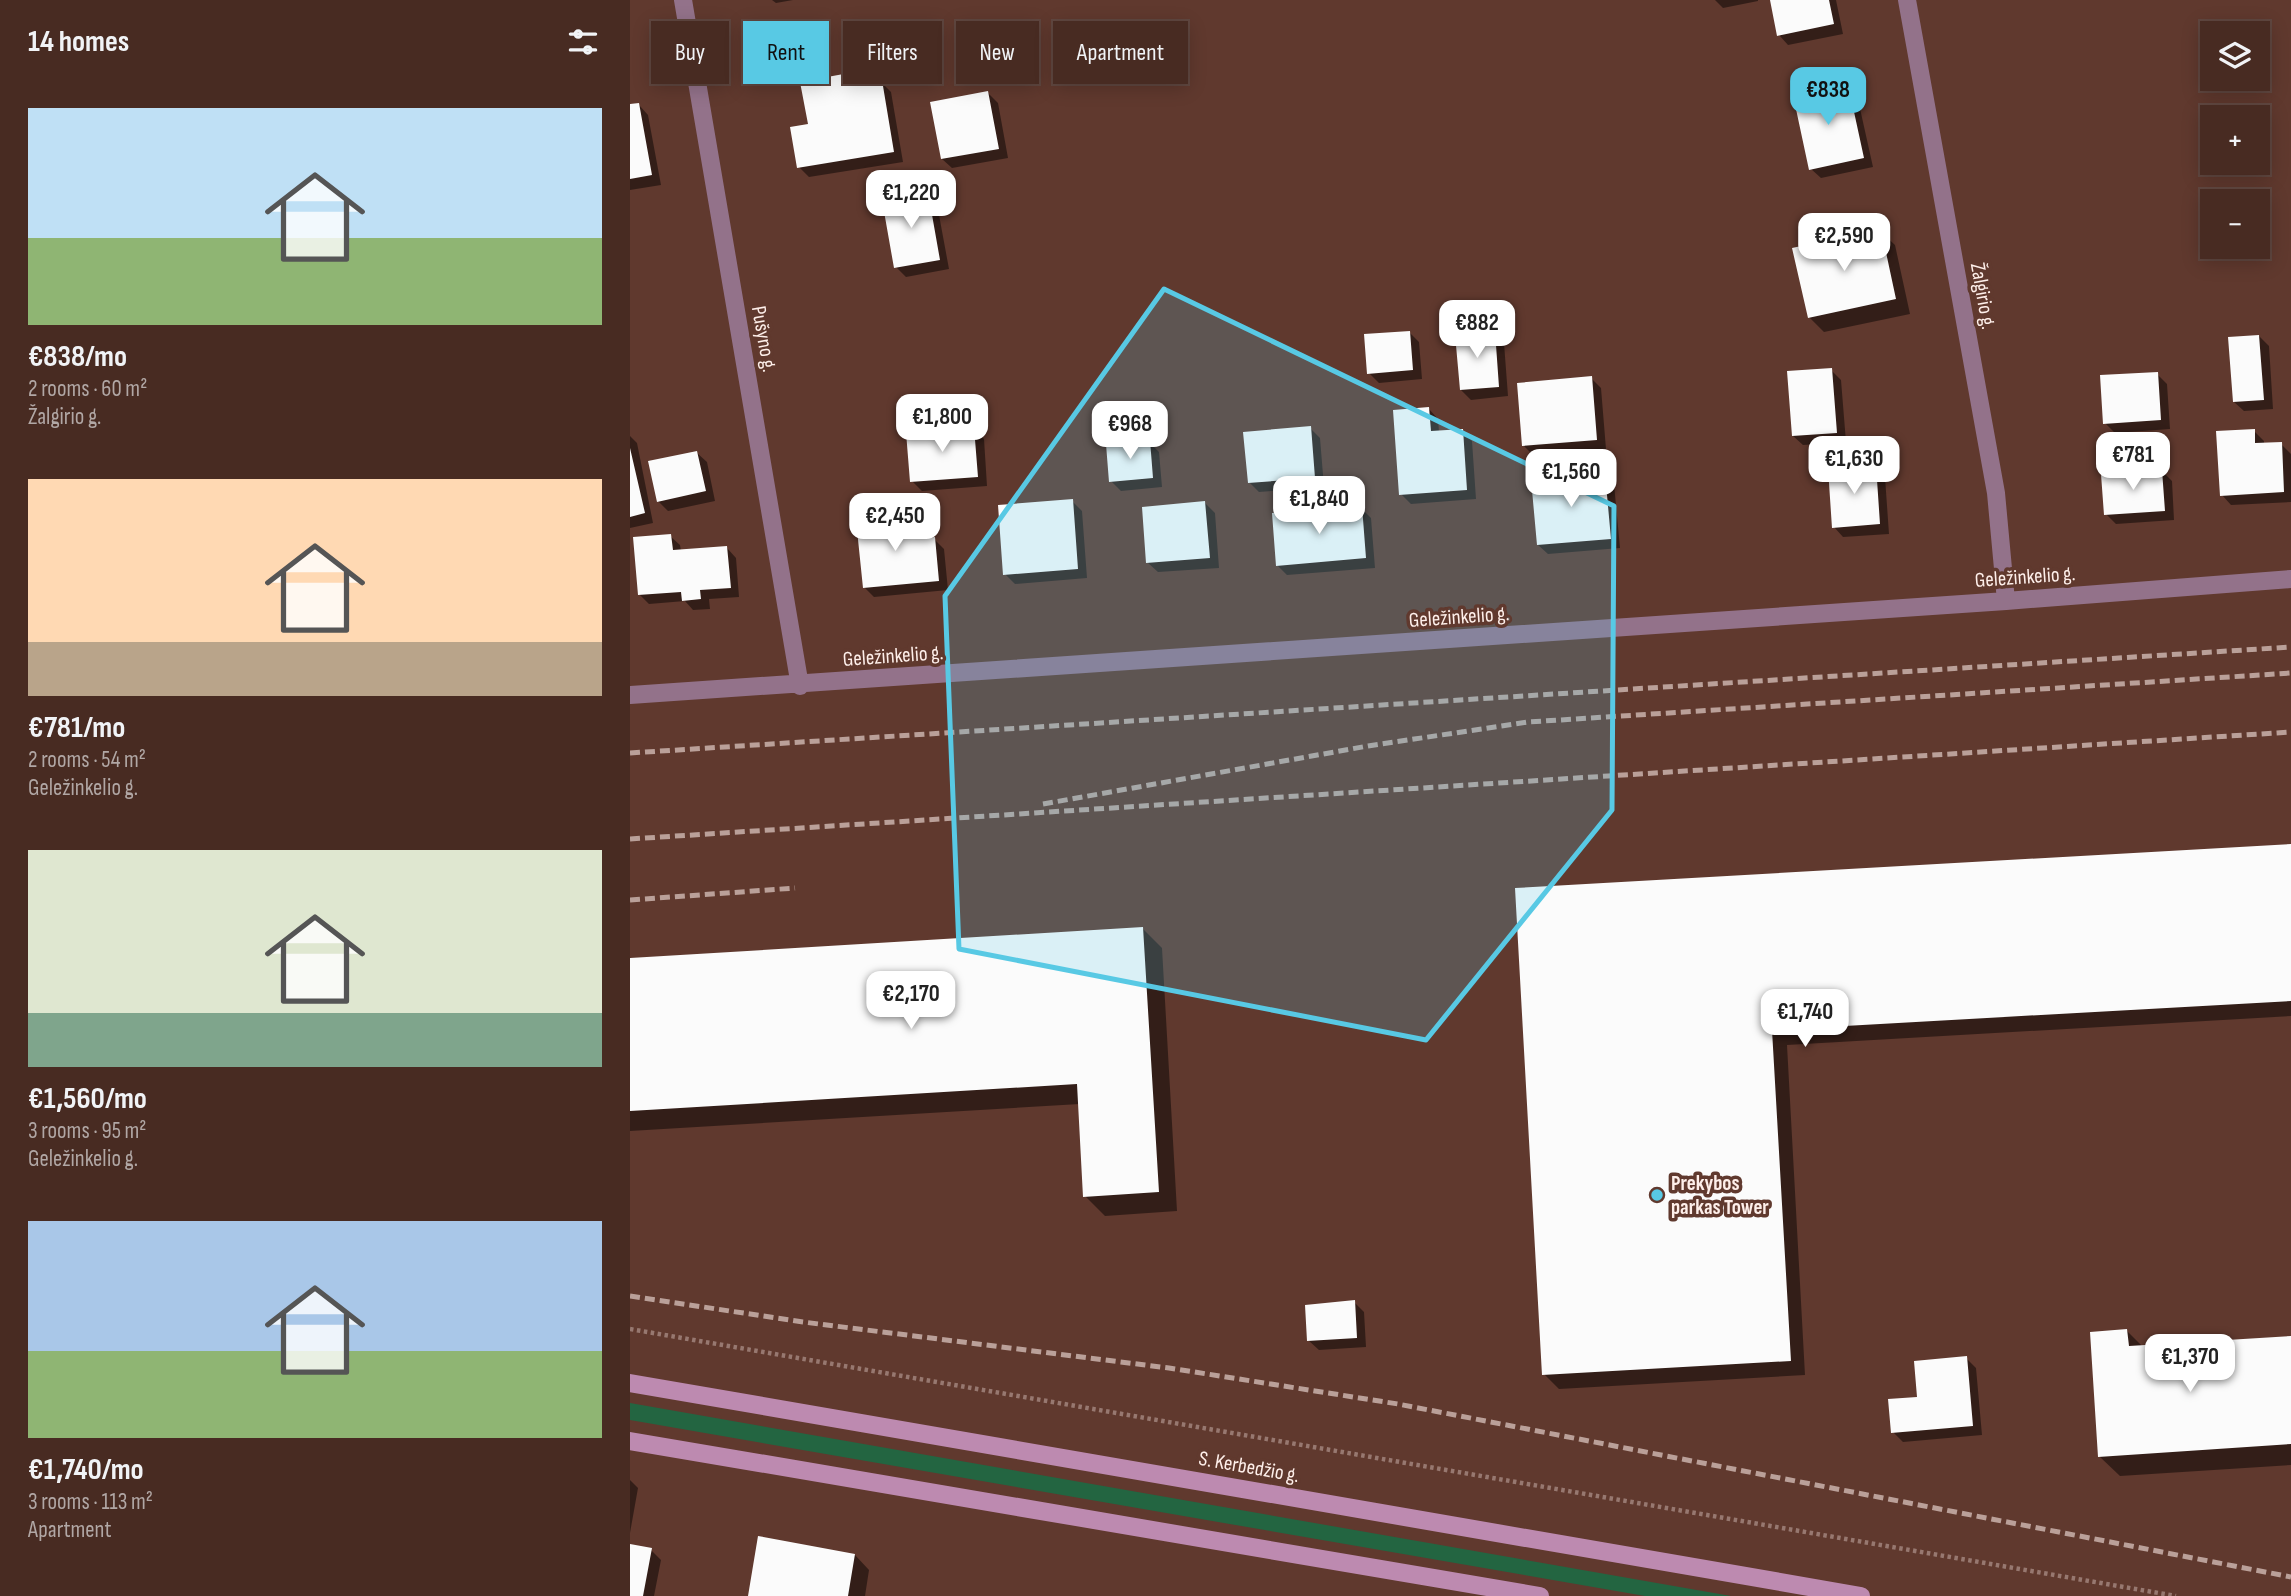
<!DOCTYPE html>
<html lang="en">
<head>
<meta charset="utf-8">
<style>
	:root { --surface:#482b22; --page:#52372f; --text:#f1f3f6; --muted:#b1a7a5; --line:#604740; --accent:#58c9e4 }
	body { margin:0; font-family:"Sofia Sans Condensed",sans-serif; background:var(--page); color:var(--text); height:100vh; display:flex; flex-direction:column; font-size:26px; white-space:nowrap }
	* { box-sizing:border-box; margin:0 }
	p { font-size:23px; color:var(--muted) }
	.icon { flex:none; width:38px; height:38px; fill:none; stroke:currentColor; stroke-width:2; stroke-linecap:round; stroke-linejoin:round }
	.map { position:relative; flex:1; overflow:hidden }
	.panel { display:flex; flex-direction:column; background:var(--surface); width:630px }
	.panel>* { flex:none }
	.hud { position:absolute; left:21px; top:21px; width:665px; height:63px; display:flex; gap:14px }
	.controls { position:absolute; left:1570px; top:21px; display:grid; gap:14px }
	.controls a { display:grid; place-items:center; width:70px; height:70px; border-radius:0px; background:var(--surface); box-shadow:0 4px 18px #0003,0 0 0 2px var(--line); font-size:35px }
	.price { position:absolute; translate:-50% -60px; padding:0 16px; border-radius:14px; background:#fff; color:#222; font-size:23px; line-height:46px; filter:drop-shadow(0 2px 4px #0008) }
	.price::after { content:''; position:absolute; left:50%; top:42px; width:21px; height:16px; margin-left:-10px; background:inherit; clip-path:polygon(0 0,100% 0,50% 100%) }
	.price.on { background:var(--accent); color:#111 }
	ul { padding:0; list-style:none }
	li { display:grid; align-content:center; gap:14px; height:371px; padding:0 28px }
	li span { display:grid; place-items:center; height:217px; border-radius:0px; color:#555 }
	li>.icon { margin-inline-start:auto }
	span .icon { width:126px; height:126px; fill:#fffc; stroke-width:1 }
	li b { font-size:30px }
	h2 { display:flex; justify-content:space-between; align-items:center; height:84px; padding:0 28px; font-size:30px }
	.pill { padding:0 24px; border-radius:0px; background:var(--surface); box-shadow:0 4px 18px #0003,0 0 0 2px var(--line); font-size:24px; line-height:63px }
	.pill.on { background:var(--accent); color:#111 }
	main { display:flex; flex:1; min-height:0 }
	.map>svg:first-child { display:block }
	.green { fill:#236541 }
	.shadow { fill:#0007 }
	.building { fill:#fbfbfb }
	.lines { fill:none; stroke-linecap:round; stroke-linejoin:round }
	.path { stroke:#977870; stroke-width:4.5; stroke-dasharray:3.5 3.5; stroke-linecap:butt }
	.street { stroke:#93728a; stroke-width:18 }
	.secondary { stroke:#bd8ab0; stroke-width:18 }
	.rail { stroke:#baa099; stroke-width:5; stroke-dasharray:10 5; stroke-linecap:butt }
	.marked { fill:#58c9e4; fill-opacity:0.2; stroke:#58c9e4; stroke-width:5; stroke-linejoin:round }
	.poi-dot { fill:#58c9e4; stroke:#60392e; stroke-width:2.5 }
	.labels { text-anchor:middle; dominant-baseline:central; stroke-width:7; stroke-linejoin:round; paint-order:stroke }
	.street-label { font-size:21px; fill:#feefea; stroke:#60392e }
	.poi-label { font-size:21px; font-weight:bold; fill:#feefea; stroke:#60392e; text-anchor:start }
</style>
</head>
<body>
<main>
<section class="panel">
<h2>14 homes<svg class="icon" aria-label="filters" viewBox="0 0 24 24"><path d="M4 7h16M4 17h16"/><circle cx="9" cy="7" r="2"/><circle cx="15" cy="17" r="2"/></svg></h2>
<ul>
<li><span style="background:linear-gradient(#bfe0f5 60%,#8fb573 0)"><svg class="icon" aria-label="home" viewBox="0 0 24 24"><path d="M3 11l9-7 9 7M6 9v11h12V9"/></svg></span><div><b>€838/mo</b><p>2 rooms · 60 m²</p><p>Žalgirio g.</p></div></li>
<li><span style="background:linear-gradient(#ffd9b3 75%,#b9a48a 0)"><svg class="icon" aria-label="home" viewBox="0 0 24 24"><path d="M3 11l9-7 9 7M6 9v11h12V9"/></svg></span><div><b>€781/mo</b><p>2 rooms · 54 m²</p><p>Geležinkelio g.</p></div></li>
<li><span style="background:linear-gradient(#dfe7d0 75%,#7fa58c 0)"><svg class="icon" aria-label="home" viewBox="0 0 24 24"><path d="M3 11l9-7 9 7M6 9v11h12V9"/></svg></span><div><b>€1,560/mo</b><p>3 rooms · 95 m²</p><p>Geležinkelio g.</p></div></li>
<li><span style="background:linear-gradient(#a9c7e8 60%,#8fb573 0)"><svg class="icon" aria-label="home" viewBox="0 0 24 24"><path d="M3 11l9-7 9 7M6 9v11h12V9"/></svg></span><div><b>€1,740/mo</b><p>3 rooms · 113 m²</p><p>Apartment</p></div></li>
</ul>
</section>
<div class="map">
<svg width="1661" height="1596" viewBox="0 0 1661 1596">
	<rect width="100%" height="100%" fill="#60392e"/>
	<!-- green -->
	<path class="green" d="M 0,1403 L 1101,1596 L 1015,1596 L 0,1420 Z"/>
	<!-- shadow -->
	<path class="shadow" d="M 142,0 L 163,0 L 146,3 Z
		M 1085,0 L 1128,0 L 1128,1 L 1093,8 Z
		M 1141,0 L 1206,0 L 1213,34 L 1158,45 L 1149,35 Z
		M 218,75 L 229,86 L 251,82 L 261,92 L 273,162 L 179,177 L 169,167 L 180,125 Z
		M 1217,86 L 1227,95 L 1243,167 L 1191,178 L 1181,169 Z
		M 358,93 L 368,103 L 378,158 L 322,168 L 312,159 Z
		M 9,105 L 18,115 L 31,185 L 0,190 L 0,106 Z
		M 297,194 L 307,204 L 319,269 L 276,277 L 266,267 Z
		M 1250,231 L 1265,245 L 1280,314 L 1194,332 L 1179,317 Z
		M 779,332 L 789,342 L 792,379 L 749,383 L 739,373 Z
		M 864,333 L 874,343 L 878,396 L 841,400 L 831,390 Z
		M 1629,336 L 1639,346 L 1643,409 L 1614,411 L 1604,402 Z
		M 1201,370 L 1211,380 L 1216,442 L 1173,445 L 1163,436 Z
		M 1527,374 L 1537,384 L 1540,429 L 1485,433 L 1475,423 Z
		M 961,378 L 971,388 L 976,449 L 903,455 L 893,445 Z
		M 799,409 L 808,419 L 809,432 L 832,431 L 842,441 L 846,499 L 781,504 L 771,494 Z
		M 680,428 L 690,438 L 694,487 L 629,492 L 619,482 Z
		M 344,429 L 354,439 L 357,486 L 292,491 L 282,481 Z
		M 1624,431 L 1634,441 L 1634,445 L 1651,444 L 1661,454 L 1661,502 L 1601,505 L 1592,495 Z
		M 0,436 L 7,443 L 23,523 L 0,528 Z
		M 519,442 L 529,452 L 532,487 L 491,491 L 481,481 Z
		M 67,453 L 77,462 L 85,501 L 38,511 L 28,501 Z
		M 1245,467 L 1255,477 L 1259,534 L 1213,537 L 1204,527 Z
		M 1532,471 L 1542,481 L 1544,520 L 1486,524 L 1476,514 Z
		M 975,475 L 984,484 L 990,548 L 918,554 L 908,545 Z
		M 442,501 L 452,511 L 457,578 L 385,584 L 375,574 Z
		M 575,503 L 585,513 L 589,568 L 528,572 L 518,563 Z
		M 731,508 L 741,518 L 745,568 L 657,575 L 647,565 Z
		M 284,517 L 294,527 L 295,540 L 304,539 L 314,549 L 318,590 L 244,597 L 234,587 Z
		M 40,536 L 50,545 L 51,551 L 97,548 L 106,558 L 109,597 L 79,599 L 80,609 L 63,610 L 55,601 L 19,604 L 9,594 Z
		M 1661,846 L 1661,1016 L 1157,1045 L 1175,1375 L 929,1389 L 914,1374 L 887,890 Z
		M 512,928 L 532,948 L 547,1211 L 475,1216 L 455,1196 L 450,1104 L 0,1131 L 0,959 Z
		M 724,1302 L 734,1312 L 736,1347 L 689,1350 L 679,1341 Z
		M 1497,1331 L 1513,1347 L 1661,1337 L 1661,1465 L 1490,1476 L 1470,1457 Z
		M 1336,1358 L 1346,1368 L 1352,1435 L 1273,1442 L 1263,1432 Z
		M 0,1480 L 8,1488 L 0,1533 Z
		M 0,1546 L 21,1550 L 31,1560 L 24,1596 L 0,1596 Z
		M 225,1555 L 239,1570 L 235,1596 L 119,1596 Z"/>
	<!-- building -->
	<path class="building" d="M 1140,0 L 1199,0 L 1204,24 L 1147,36 Z
		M 219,73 L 221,86 L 252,80 L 264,152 L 167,168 L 160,127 L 178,124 L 170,82 Z
		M 1218,84 L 1234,158 L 1179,170 L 1163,95 Z
		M 358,91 L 369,149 L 311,159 L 300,102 Z
		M 9,103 L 22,175 L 0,179 L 0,104 Z
		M 298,192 L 310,260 L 264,268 L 252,200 Z
		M 1251,229 L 1266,299 L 1178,318 L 1162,248 Z
		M 780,331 L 783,370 L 737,374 L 734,334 Z
		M 865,331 L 869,387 L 830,390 L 825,334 Z
		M 1629,335 L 1634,400 L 1603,402 L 1598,337 Z
		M 1202,368 L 1207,433 L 1162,436 L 1157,371 Z
		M 1528,372 L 1531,420 L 1473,424 L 1470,375 Z
		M 962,376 L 967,440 L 892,446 L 887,383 Z
		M 799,407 L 801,431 L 833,429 L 837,490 L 769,495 L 763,410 Z
		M 681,426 L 685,478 L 618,483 L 613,432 Z
		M 344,427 L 348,477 L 280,482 L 276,432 Z
		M 1625,429 L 1625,443 L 1652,442 L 1654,492 L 1590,496 L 1586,431 Z
		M 520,440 L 523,478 L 479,482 L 476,444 Z
		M 0,448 L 15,513 L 0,517 Z
		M 67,451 L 76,491 L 27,502 L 18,461 Z
		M 1246,465 L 1250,524 L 1202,528 L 1198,468 Z
		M 1532,470 L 1535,511 L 1474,515 L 1471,474 Z
		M 975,473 L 981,539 L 907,545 L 901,479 Z
		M 443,499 L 448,569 L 373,575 L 368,505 Z
		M 575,501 L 580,558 L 516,563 L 512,507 Z
		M 732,506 L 736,558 L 646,566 L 642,513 Z
		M 284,515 L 287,539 L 305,537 L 309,581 L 233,588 L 226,520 Z
		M 41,534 L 43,550 L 97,546 L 101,588 L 70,590 L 71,599 L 52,601 L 51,592 L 8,595 L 3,537 Z
		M 1661,844 L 1661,1001 L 1142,1030 L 1161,1361 L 912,1375 L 885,888 Z
		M 513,927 L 529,1192 L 453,1197 L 447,1084 L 0,1111 L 0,958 Z
		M 725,1300 L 727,1338 L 677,1341 L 675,1305 Z
		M 1497,1329 L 1499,1346 L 1661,1336 L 1661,1444 L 1468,1457 L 1460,1332 Z
		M 1337,1356 L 1343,1426 L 1261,1433 L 1258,1399 L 1287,1397 L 1284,1361 Z
		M 128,1536 L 225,1554 L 218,1596 L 118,1596 Z
		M 0,1544 L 22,1548 L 13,1596 L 0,1596 Z"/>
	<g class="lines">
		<!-- path -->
		<path class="path" d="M 0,1329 L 1546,1596"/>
		<!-- street -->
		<path class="street" d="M 53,0 L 170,686
			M 1277,0 L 1366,493 L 1376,601
			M 0,695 L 1376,601 L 1661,579"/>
		<!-- secondary -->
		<path class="secondary" d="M 0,1383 L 1231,1596
			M 0,1441 L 910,1596"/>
		<!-- rail -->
		<path class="rail" d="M 0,753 L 1661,647
			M 413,804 L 738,746 L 898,722 L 1661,673
			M 0,839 L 1661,732
			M 0,900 L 165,888
			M 0,1296 L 173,1322 L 539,1368 L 768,1404 L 1661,1577"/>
	</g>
	<!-- marked area -->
	<path class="marked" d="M 534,289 L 984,506 L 982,810 L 796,1040 L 329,949 L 315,596 Z"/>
	<!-- markers -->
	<circle class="poi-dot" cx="1027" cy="1195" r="7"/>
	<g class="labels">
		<!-- street labels -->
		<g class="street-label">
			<text transform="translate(1353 296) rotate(80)">Žalgirio g.</text>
			<text transform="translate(134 339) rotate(80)">Pušyno g.</text>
			<text transform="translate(1395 577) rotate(-4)">Geležinkelio g.</text>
			<text transform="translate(829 617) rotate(-4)">Geležinkelio g.</text>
			<text transform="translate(263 656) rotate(-4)">Geležinkelio g.</text>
			<text transform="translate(619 1467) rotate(10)">S. Kerbedžio g.</text>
		</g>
		<!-- poi labels -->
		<g class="poi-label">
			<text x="1041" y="1183">Prekybos<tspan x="1041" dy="24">parkas Tower</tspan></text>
		</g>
	</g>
</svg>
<div class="controls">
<a><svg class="icon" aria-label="layers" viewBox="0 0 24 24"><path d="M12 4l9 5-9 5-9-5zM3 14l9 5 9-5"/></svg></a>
<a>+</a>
<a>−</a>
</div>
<b class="price on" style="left:1198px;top:127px">€838</b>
<b class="price" style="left:281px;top:230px">€1,220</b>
<b class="price" style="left:1214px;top:273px">€2,590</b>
<b class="price" style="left:847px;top:360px">€882</b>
<b class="price" style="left:312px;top:454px">€1,800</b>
<b class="price" style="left:500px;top:461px">€968</b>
<b class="price" style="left:1503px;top:492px">€781</b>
<b class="price" style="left:1224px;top:496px">€1,630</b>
<b class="price" style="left:941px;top:509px">€1,560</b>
<b class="price" style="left:689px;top:536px">€1,840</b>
<b class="price" style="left:265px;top:553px">€2,450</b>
<b class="price" style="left:281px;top:1031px">€2,170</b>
<b class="price" style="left:1175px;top:1049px">€1,740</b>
<b class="price" style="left:1560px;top:1394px">€1,370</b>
<div class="hud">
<a class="pill">Buy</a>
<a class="pill on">Rent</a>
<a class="pill">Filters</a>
<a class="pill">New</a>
<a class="pill">Apartment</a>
</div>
</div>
</main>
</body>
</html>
